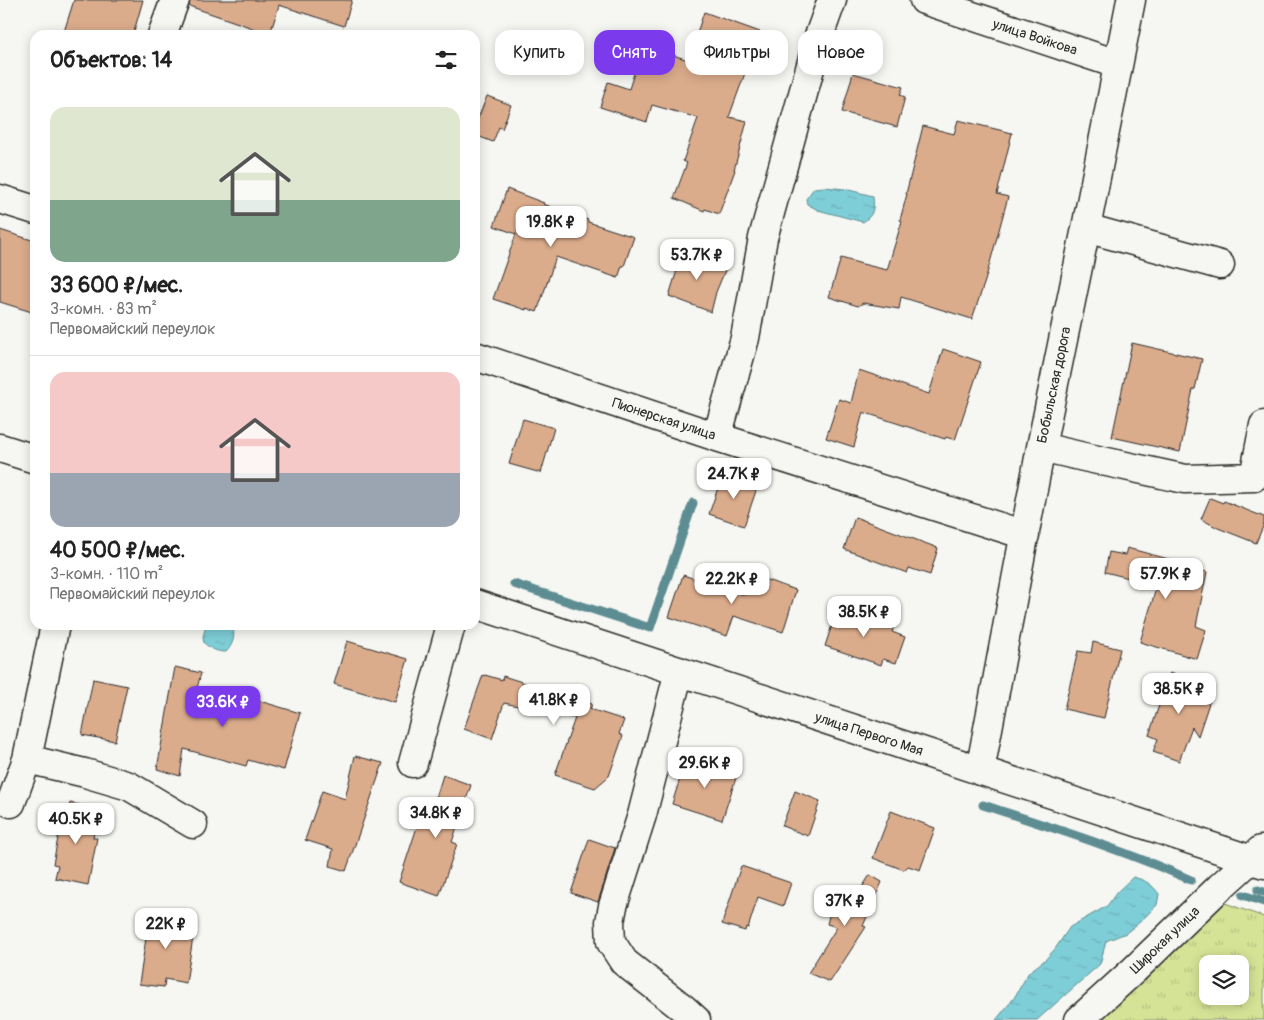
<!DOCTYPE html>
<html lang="ru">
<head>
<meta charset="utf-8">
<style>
	:root { --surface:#fff; --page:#f2f2f2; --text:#222; --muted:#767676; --line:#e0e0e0; --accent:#7c3aed }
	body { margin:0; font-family:Pangolin,sans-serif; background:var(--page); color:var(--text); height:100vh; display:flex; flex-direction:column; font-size:19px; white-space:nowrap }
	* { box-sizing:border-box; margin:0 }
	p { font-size:16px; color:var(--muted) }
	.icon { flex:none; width:28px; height:28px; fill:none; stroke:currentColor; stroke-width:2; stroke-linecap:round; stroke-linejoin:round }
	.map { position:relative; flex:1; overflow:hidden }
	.panel { position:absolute; left:30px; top:30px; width:450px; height:600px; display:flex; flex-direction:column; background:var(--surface); border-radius:15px; box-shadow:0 2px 12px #0003 }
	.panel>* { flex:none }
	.hud { position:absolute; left:495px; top:30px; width:475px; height:45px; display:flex; gap:10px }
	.buttons { position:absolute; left:1199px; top:955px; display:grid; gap:10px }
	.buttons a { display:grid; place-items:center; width:50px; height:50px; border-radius:10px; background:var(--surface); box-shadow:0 2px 12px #0003; font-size:25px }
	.price { position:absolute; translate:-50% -42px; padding:0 11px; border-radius:10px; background:#fff; color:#222; font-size:16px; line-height:32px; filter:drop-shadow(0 1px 2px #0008) }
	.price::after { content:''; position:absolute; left:50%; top:30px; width:15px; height:11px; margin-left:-8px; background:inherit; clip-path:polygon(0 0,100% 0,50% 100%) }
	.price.selected { background:var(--accent); color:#fff }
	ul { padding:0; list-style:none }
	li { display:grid; align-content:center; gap:10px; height:265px; padding:0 20px }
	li+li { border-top:1px solid var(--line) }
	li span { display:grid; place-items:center; height:155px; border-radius:15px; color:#555 }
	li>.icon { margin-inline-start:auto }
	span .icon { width:90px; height:90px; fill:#fffc; stroke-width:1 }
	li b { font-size:21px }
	h2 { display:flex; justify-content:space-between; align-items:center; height:60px; padding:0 20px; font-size:21px }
	.pill { padding:0 18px; border-radius:15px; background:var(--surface); box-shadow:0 2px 12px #0003; font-size:18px; line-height:45px }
	.pill.selected { background:var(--accent); color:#fff }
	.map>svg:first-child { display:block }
	.grass { fill:url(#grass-tufts); stroke:#808760; fill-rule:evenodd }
	.water { fill:url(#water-ripples); stroke:#5d8d92 }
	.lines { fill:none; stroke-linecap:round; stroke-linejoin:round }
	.stream { stroke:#5d8d92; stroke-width:9 }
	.building { fill:#dbac8c; stroke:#2b2b2b }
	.minor-casing { stroke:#2b2b2b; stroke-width:31 }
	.minor { stroke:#f6f6f2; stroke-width:28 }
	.labels { text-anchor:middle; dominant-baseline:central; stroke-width:4; stroke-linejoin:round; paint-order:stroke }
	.street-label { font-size:14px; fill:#2b2b2b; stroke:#f6f6f2 }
</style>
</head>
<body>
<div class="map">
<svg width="1264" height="1020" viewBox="0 0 1264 1020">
	<defs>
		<pattern id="grass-tufts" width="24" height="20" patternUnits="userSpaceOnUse" patternTransform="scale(1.25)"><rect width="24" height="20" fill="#d5e396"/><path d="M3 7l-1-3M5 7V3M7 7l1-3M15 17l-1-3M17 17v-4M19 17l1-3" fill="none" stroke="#b7c381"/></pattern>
		<pattern id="water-ripples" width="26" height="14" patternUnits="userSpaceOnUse" patternTransform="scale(1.25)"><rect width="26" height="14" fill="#7eced7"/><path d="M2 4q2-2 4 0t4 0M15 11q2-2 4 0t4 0" fill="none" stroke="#6db1b9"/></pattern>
	</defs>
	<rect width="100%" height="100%" fill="#f6f6f2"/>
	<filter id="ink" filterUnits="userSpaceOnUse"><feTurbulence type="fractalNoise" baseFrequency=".02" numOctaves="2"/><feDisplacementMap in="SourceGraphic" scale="10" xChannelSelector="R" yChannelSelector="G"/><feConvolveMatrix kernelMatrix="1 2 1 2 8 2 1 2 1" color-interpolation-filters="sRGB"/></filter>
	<g filter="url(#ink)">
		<!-- grass -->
		<path class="grass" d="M 1225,903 L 1264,917 L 1264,1020 L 1097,1020 ZM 1208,964 L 1240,964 L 1240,996 L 1208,996 Z"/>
		<!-- water -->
		<path class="water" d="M 824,187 L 845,189 L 873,196 C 874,208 874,215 863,222 L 818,210 L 807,204 L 806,199 L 814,188 Z
			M 206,625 L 232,625 C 236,635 233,645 226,652 C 217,652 211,649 204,643 L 203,637 Z
			M 1133,877 C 1145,880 1152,884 1159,894 L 1157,905 L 1141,921 L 1126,933 L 1106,941 L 1100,964 L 1037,1020 L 996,1020 L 1014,998 L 1029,972 L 1045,960 L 1055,949 L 1070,927 L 1107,906 L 1117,892 Z"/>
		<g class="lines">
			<!-- stream -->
			<path class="stream" d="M 514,584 L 650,628 L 693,503
				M 983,805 C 1053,828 1124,850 1191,880
				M 1258,890 L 1264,892
				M 1243,895 L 1264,902"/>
		</g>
		<!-- building -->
		<path class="building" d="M 74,0 L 143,0 L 133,35 L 63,35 Z
			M 190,0 L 352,0 L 344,26 L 279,5 L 270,34 L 189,6 Z
			M 704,12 L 760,32 L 729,117 L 747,121 L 734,170 L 735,170 L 719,214 L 705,209 L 704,211 L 674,198 L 687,163 L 683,161 L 698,118 L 652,105 L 647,122 L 600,107 L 608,82 L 629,89 L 643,45 L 688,60 Z
			M 853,73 L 903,87 L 900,95 L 905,97 L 897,127 L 842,112 Z
			M 487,96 L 511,105 L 502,129 L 499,127 L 493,142 L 475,135 L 475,126 Z
			M 958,120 L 1012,133 L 997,194 L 1008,197 L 985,281 L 972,319 L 901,297 L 899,309 L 863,303 L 858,306 L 829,297 L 841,258 L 862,264 L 887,270 L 902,221 L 900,220 L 907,194 L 906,194 L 923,126 L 954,134 Z
			M 507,189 L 544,203 L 543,204 L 588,220 L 588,222 L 634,237 L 624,266 L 622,266 L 618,278 L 556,257 L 537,312 L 526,308 L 526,310 L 493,299 L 516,234 L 494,226 Z
			M 0,230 L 35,241 L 35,313 L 0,302 Z
			M 683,251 L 726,268 L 716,292 L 711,312 L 669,296 Z
			M 1132,343 L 1202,359 L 1195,389 L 1193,389 L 1180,452 L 1112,437 Z
			M 943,349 L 981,362 L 955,440 L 946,437 L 945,439 L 863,412 L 854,447 L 826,438 L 839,399 L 851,403 L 859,370 L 929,394 Z
			M 523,419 L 554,428 L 541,473 L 509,464 Z
			M 723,473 L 758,485 L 744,526 L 709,514 Z
			M 1210,498 L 1223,503 L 1224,501 L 1264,517 L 1264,524 L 1256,543 L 1218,528 L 1201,519 Z
			M 855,517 L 938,548 L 930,575 L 909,568 L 907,573 L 844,549 Z
			M 1127,548 L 1176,561 L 1175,565 L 1207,572 L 1196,626 L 1206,630 L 1197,659 L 1140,642 L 1157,585 L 1105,572 L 1109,552 L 1125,555 Z
			M 683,575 L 745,595 L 752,575 L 796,590 L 783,632 L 734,616 L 727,636 L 669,617 Z
			M 838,607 L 894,626 L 892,632 L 905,637 L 896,663 L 883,659 L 881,665 L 825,646 Z
			M 347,641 L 408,659 L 395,702 L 334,684 Z
			M 1093,642 L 1120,649 L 1104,718 L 1064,709 L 1078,651 L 1091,653 Z
			M 175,667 L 201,673 L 196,692 L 244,706 L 246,697 L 300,713 L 284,770 L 248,760 L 246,766 L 184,749 L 180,776 L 157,769 Z
			M 1170,673 L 1214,688 L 1198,736 L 1192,727 L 1179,761 L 1153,752 L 1158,739 L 1149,735 Z
			M 483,675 L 485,676 L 485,675 L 502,680 L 503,676 L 592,704 L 590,709 L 624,720 L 619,734 L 623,736 L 609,776 L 595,788 L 555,775 L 575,718 L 504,703 L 492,739 L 464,729 Z
			M 93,679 L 127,686 L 115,741 L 82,735 Z
			M 355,756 L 383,763 L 346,871 L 330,866 L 333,849 L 305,840 L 322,791 L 345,799 Z
			M 691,757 L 738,772 L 722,820 L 672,804 L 682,772 L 686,774 Z
			M 443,775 L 471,785 L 452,842 L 457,844 L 439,896 L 399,882 L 419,821 L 428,824 Z
			M 795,791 L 820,801 L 808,836 L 782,826 Z
			M 70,803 L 98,809 L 93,838 L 97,838 L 88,885 L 55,878 L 58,865 L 53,864 L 62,817 L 67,819 Z
			M 891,811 L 935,828 L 920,870 L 908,866 L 904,870 L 873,858 Z
			M 589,839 L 615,848 L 598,902 L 571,893 Z
			M 741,866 L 791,883 L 783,906 L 758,897 L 748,928 L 746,927 L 745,931 L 722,924 Z
			M 870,875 L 882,882 L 863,926 L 866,927 L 830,982 L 808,973 L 837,927 L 827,924 L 833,901 L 839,887 L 857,895 Z
			M 150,912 L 175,916 L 174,920 L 195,924 L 186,983 L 165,979 L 164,987 L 139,984 Z"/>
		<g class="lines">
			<!-- minor casing -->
			<g class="minor-casing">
				<path id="minor" d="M 924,0 L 1117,64
					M 162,35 L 175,0
					M 0,199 L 35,210
					M 1086,228 L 1220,265
					M 475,356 L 717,437 L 1025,535
					M 717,437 L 745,338 L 763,238 L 819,36 L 832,0
					M 1041,447 L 1084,457 L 1185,479 L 1254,477 L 1264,425
					M 0,448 L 35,459
					M 475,604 L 1264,864
					M 679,671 L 642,815 L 613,906 L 610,922 L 611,942 L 624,962 L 684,1009 L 696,1020
					M 27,759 L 85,773 L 129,786 L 193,824
					M 413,763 L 451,625
					M 980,771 L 1041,447 L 1086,228 L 1131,0
					M 11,803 L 27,759 L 55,625
					M 1079,1020 L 1134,970 L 1220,887 L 1261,850"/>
			</g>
			<!-- minor -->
			<use href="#minor" class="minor"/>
		</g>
	</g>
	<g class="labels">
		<!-- street labels -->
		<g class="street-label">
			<text transform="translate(1035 37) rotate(18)">улица Войкова</text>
			<text transform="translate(1054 385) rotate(-78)">Бобыльская дорога</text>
			<text transform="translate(664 419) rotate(18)">Пионерская улица</text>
			<text transform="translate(869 734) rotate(18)">улица Первого Мая</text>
			<text transform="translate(1165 940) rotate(-44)">Широкая улица</text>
		</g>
	</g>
</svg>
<div class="buttons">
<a><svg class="icon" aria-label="layers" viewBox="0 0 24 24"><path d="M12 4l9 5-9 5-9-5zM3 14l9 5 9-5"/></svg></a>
</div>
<b class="price" style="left:551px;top:248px">19.8K ₽</b>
<b class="price" style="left:697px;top:281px">53.7K ₽</b>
<b class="price" style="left:734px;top:500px">24.7K ₽</b>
<b class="price" style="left:1166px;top:600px">57.9K ₽</b>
<b class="price" style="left:732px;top:605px">22.2K ₽</b>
<b class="price" style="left:864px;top:638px">38.5K ₽</b>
<b class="price" style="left:1179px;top:715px">38.5K ₽</b>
<b class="price" style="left:554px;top:726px">41.8K ₽</b>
<b class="price selected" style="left:223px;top:728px">33.6K ₽</b>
<b class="price" style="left:705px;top:789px">29.6K ₽</b>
<b class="price" style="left:436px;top:839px">34.8K ₽</b>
<b class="price" style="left:76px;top:845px">40.5K ₽</b>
<b class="price" style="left:845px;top:927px">37K ₽</b>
<b class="price" style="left:166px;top:950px">22K ₽</b>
<div class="hud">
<a class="pill">Купить</a>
<a class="pill selected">Снять</a>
<a class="pill">Фильтры</a>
<a class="pill">Новое</a>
</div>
<section class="panel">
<h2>Объектов: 14<svg class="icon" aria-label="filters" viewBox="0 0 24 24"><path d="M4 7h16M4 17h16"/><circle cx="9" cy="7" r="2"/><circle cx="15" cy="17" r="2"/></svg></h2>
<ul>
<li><span style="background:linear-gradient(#dfe7d0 60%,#7fa58c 0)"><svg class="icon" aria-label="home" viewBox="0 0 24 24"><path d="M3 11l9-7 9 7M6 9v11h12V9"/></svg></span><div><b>33 600 ₽/мес.</b><p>3-комн. · 83 m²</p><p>Первомайский переулок</p></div></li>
<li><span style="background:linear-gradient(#f6c9c9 65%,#9aa5b1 0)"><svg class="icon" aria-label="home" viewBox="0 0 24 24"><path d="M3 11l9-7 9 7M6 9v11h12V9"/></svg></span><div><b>40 500 ₽/мес.</b><p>3-комн. · 110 m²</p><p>Первомайский переулок</p></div></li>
</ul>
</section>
</div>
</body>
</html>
